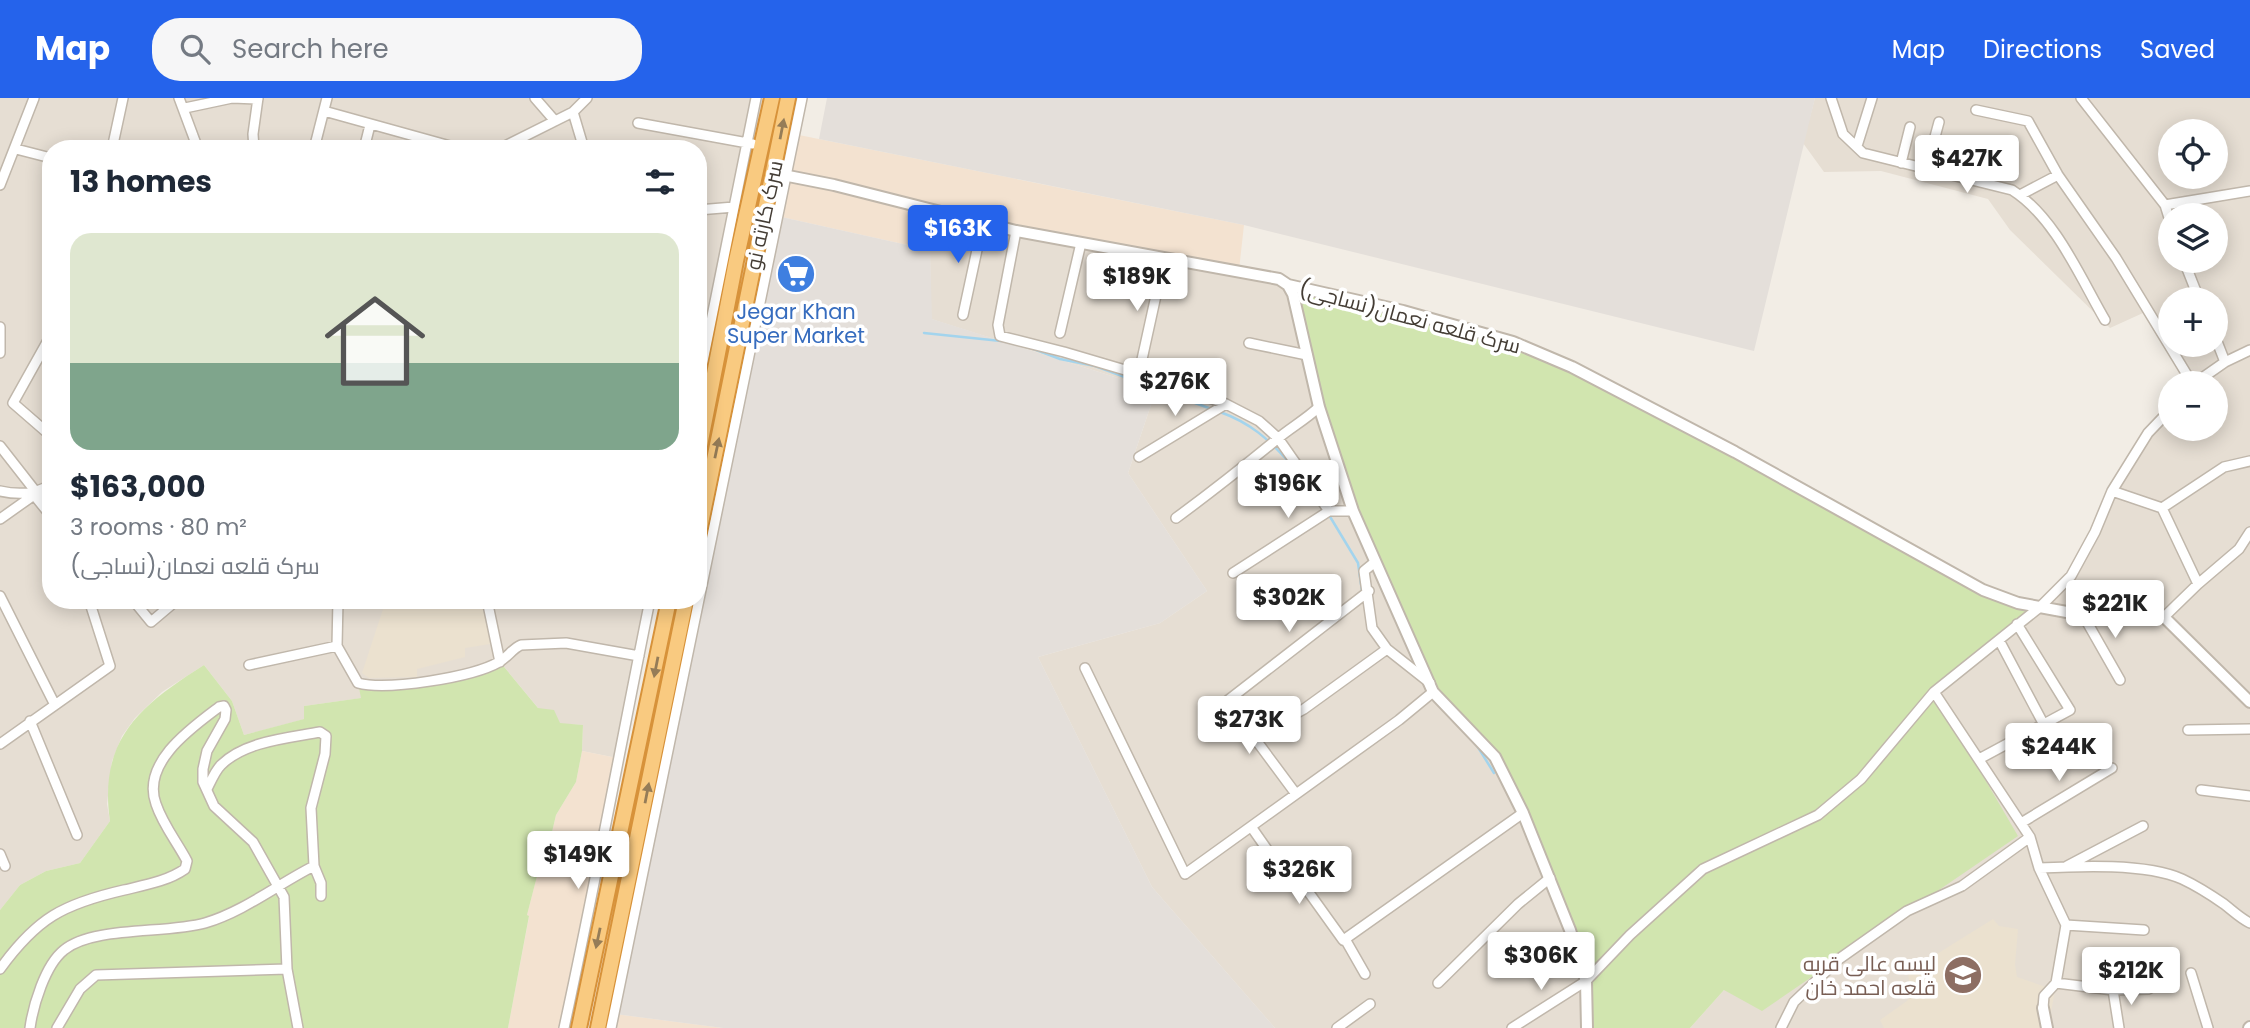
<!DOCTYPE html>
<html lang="en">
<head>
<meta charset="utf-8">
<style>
	:root { --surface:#fff; --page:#f6f6f7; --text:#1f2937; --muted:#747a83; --line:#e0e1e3; --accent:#2563eb }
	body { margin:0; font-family:Poppins,Cairo,sans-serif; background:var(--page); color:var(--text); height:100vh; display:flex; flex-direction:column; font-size:26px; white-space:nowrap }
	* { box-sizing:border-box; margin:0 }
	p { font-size:23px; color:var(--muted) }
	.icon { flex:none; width:38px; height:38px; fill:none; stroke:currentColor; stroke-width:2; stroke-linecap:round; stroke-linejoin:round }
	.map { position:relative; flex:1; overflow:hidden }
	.side { position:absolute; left:42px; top:42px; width:665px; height:469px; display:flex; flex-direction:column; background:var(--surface); border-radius:28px; box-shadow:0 4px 18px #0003 }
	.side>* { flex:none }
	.buttons { position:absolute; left:2158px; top:21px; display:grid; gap:14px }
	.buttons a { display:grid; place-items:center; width:70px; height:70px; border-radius:50%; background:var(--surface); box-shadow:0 4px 18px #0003; font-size:35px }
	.price { position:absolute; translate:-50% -60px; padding:0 16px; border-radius:7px; background:#fff; color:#222; font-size:23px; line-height:46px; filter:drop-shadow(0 2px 4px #0008) }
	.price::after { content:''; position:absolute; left:50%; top:42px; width:21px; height:16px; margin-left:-10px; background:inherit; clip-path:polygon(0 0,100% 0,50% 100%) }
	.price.active { background:var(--accent); color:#fff }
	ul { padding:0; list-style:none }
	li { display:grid; align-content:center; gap:14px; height:371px; padding:0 28px }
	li+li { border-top:2px solid var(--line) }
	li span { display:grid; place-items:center; height:217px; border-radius:21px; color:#555 }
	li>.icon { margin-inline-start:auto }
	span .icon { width:126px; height:126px; fill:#fffc; stroke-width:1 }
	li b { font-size:30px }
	h2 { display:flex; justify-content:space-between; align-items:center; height:84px; padding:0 28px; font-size:30px }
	header { display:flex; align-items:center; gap:42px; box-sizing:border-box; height:98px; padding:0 35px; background:var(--accent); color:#fff }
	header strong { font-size:33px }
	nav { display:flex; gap:38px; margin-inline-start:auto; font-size:24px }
	.search { width:490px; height:63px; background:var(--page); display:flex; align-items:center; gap:18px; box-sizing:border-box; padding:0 24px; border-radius:28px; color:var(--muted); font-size:26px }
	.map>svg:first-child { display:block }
	.residential { fill:#e6ded3; fill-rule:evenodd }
	.commercial { fill:#f3e2d0 }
	.industrial { fill:#e4dfda }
	.education { fill:#ebe1cf }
	.green { fill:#d1e5af }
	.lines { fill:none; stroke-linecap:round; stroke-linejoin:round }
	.stream { stroke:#a3d4ed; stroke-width:2.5 }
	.minor-casing { stroke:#c0b7ab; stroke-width:12 }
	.tertiary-casing { stroke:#c0b7ab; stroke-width:14 }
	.trunk-casing { stroke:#d7923a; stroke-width:18 }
	.minor { stroke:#fff; stroke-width:9 }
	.tertiary { stroke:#fff; stroke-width:10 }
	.trunk { stroke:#f9ca80; stroke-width:14 }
	.oneway { fill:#957c57 }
	.labels { text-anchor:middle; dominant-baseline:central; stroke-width:7; stroke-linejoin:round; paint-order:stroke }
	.street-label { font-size:21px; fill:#443d35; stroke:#fff }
	.shop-label { font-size:21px; fill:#366cbe; stroke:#fff }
	.education-label { font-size:21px; fill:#785e54; stroke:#fff; text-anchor:end }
</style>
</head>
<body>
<header>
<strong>Map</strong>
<div class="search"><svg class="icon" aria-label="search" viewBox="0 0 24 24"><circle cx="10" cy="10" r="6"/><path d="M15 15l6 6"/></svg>Search here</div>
<nav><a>Map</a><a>Directions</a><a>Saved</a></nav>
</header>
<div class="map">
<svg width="2250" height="930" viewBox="0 0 2250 930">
	<rect width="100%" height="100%" fill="#f2ede5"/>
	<!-- residential -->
	<path class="residential" d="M 0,0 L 779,0 L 698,330 L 698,51 L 51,51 L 51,502 L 656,502 L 617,660 L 582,653 L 583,627 L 560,626 L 539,611 L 500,564 L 443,582 L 358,586 L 362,600 L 304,608 L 305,621 L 244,637 L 232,603 L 204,567 L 162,594 L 135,620 L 122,638 L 112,663 L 107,706 L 110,723 L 80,765 L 46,773 L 20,787 L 0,812 Z
		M 1815,0 L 2250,0 L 2250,930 L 1690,930 L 1724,892 L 1934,594 L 2071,478 L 2148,335 L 2170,312 L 2170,331 L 2216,331 L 2216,285 L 2187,285 L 2143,215 L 2110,230 L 2010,132 L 1988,101 L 1881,73 L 1824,74 L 1803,45 ZM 2170,33 L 2216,33 L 2216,79 L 2170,79 ZM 2170,117 L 2216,117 L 2216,163 L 2170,163 ZM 2170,201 L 2216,201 L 2216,247 L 2170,247 Z
		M 948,115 L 1288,187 L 1495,659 L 1586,883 L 1587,930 L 1275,930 L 1152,789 L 1038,559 L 1160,525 L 1207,493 L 1128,375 L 1156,292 L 931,221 L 930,152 Z"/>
	<!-- commercial -->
	<path class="commercial" d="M 794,36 L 1244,127 L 1239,172 L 948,115 L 930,152 L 777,118 Z
		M 582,653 L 617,660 L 564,930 L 508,930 L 529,819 L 527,817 L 545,746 L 549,747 L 556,717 L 576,684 Z
		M 615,916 L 723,930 L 611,930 Z"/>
	<!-- industrial -->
	<path class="industrial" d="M 827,0 L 1815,0 L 1754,253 L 1244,127 L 819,41 Z
		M 777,118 L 930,152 L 932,221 L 1156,292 L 1128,375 L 1207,493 L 1160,525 L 1038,559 L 1152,789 L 1275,930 L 723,930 L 615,916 Z"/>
	<!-- education -->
	<path class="education" d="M 386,502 L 484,502 L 490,546 L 465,550 L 465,559 L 417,571 L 417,579 L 369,580 L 362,575 Z
		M 1993,821 L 1999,828 L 2018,831 L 2015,866 L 2017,879 L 2055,892 L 2051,914 L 2053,930 L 1884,930 L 1880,922 L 1907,903 L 1911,897 L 1908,874 Z"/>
	<!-- green -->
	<path class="green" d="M 1288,187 L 1403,213 L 1572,269 L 1983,492 L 2040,509 L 1934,594 L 2018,738 L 1762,913 L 1724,892 L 1690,930 L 1587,930 L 1586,883 L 1495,659 L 1433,594 L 1353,413 Z
		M 500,564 L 538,610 L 554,612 L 560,625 L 583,627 L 582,653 L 576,684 L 556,717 L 549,747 L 545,747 L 527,817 L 529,818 L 508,930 L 0,930 L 0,812 L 20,787 L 46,773 L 80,765 L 110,723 C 98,641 141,607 204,567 L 232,603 L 244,637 L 304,621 L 304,608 L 361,600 L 358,585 L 443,582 Z"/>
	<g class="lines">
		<!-- stream -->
		<path class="stream" d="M 924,235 L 1001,243
			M 1031,250 L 1060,261 L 1095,268 L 1214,312
			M 1220,314 C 1251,325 1268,341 1290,365
			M 1329,417 L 1358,465 L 1362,493
			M 1476,646 L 1494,675"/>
		<!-- minor casing -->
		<g class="minor-casing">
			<path id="minor" d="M 179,0 L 198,51
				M 535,0 L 555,23
				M 1831,0 L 1843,36 L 1863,55 L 2012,92 C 2055,119 2080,179 2105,222
				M 2081,0 L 2165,107 L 2170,123
				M 185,10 L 232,0 L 258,1
				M 1976,12 L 2028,23 L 2058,77 L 2116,160 L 2192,285
				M 324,13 L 461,51
				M 573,14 L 584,51
				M 638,25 L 753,46
				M 1857,48 L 1872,0
				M 16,51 L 51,60
				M 112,51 L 123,0
				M 254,51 L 253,36 L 258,0
				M 314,51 L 327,0
				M 364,51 L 370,27
				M 499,51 L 573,14 L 587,0
				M 1901,65 L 1910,29
				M 1926,72 L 1939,24
				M 0,87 L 34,0
				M 2020,97 L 2058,77
				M 2165,107 L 2250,93
				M 698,112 L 734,109
				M 1016,133 L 998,227 L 1000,238 L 1064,254 L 1169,285 L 1226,306 L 1259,323 L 1278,340 L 1329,413
				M 2184,163 L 2199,201
				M 963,217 L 983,124
				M 0,229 L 0,255
				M 1060,235 L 1081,145
				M 51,237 L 13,305 L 51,338
				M 2216,241 L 2225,264
				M 1249,245 L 1307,257
				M 1139,275 L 1164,161
				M 2195,285 L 2225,264 L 2250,252
				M 698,288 L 756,0
				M 0,348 L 36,394 L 34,397 L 51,418
				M 1139,359 L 1226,306
				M 0,393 C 18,397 36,397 51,386
				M 42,393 L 51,403
				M 2112,393 L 2162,410 L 2198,486
				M 2162,410 L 2224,369 L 2250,363
				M 1176,420 C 1210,395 1243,369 1276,342 C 1290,330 1305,322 1319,309
				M 0,421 L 34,397
				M 1375,464 L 1364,473 L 1372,530 L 1387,551 L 1430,585
				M 1233,475 L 1329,413 L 1353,413
				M 0,498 L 54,605
				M 133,502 L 151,524 L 177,502
				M 338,502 L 337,548 L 358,585 C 387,593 473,579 499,564 C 508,559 512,551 521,547 L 566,545 L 639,558
				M 487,502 L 500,564
				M 2083,517 L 2120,582
				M 2164,519 L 2198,486 L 2239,451 L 2250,434
				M 1999,542 L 2043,625
				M 249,567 L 337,548
				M 1085,570 L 1185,776 L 1399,622 L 1433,594
				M 1934,594 L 2030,739 L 2039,770 L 2066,827 L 2056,885 L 2044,898 L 2043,910
				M 30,623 L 77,737
				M 2188,632 L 2250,631
				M 1253,639 L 1304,611 L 1387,551
				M 0,646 L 110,568 L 89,502
				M 1979,661 L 2070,612 L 2017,526
				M 207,691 C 211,683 215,673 221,667 C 245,643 289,640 320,634 L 326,638 L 325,656 L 311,710 L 314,768 L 321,785 L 321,798
				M 2201,692 L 2250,698
				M 1296,696 L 1227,603 L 1369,493
				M 2021,725 L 2112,670
				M 1252,730 L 1278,767 L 1287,764 L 1343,842 L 1345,841 L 1365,876
				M 0,756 L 5,768
				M 2067,768 L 2143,728
				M 2039,770 C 2079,768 2146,765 2182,781 C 2197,788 2211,797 2224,806 C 2233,813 2240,820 2250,825
				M 2066,827 L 2144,832
				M 1345,841 L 1523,715
				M 0,871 C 37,820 63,806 124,792 C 145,787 168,783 185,771 L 187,763 C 177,744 163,727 156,706 C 141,665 191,630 219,609 L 224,608 L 226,612 L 225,621 L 207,653 L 203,671 L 203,684 L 214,708 L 253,744 L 284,799 L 287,871 L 298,930
				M 2191,875 L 2208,930
				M 1438,885 L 1518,806 L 1550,780
				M 2056,885 L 2113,892 L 2149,891
				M 2113,892 L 2119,930
				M 30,930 C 33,908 45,867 64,852 C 93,828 167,836 205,825 C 245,813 278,786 314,768
				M 57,930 L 80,891 L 96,877 L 287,871
				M 564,930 C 595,788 621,645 650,502
				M 611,930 L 802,0
				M 1337,930 L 1370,906
				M 1512,930 L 1586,883 L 1630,837 L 1703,771 L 1818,717 L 1861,681 L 1934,594 L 2040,509 L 2071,478 L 2095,434 L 2112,393 L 2148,335 L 2170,312
				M 1781,930 L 1794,904 L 1839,861 L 1907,813 L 1962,788 L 2030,739"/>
		</g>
		<!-- tertiary casing -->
		<g class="tertiary-casing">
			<path id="tertiary" d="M 773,75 L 834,87 L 1016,133 L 1279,181 L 1288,187 L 1403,213 L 1513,244 L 1572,269 L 1735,354 L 1983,492 L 2018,505 L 2083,517 L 2164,519 L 2250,604
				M 1288,187 L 1293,196 L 1319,309 L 1353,413 L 1433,594 L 1495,659 L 1523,715 L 1570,832 L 1586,883 L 1587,930
				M 2043,910 L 2047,930
				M 2249,930 L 2250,929"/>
		</g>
		<!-- trunk casing -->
		<g class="trunk-casing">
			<path id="trunk" d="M 698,358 L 736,163 L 772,0
				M 698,440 L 788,0
				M 579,930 L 669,502
				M 598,930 L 686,502"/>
		</g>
		<!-- minor -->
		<use href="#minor" class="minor"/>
		<!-- tertiary -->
		<use href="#tertiary" class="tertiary"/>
		<!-- trunk -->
		<use href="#trunk" class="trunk"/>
	</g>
	<!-- one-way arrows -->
	<defs><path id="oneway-solid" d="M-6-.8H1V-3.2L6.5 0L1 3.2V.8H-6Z" transform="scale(1.75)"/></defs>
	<g class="oneway">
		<use href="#oneway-solid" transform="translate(782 31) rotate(-79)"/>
		<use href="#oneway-solid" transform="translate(717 350) rotate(-78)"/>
		<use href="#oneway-solid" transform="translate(656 569) rotate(101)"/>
		<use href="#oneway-solid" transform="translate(647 695) rotate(-79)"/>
		<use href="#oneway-solid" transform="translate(598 840) rotate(102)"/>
	</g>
	<!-- icons -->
	<defs>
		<g id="supermarket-disc" transform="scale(2.0125)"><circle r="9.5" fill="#3f7fe0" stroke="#fff"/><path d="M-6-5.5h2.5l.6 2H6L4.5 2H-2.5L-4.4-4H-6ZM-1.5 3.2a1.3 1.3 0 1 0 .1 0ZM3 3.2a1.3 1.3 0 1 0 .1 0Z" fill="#fff"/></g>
		<g id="school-disc" transform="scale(2.0125)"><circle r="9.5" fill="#8d6e63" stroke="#fff"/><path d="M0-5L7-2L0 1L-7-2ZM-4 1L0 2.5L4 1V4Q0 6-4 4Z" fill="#fff"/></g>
	</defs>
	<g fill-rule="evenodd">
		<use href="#supermarket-disc" x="796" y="176"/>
		<use href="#school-disc" x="1963" y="877"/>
	</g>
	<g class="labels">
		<!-- street labels -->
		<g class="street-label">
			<text transform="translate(764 117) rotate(-78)">سرک کارته نو</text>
			<text transform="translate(1410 219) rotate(15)">سرک قلعه نعمان(نساجی)</text>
		</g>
		<!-- shop labels -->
		<g class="shop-label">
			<text x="796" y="213">Jegar Khan<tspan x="796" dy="24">Super Market</tspan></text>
		</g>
		<!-- education labels -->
		<g class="education-label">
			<text x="1936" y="865">لیسه عالی قریه<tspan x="1936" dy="24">قلعه احمد خان</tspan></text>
		</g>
	</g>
</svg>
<div class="buttons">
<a><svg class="icon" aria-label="locate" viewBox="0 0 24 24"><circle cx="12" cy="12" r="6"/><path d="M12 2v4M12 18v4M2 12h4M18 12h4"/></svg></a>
<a><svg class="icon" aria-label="layers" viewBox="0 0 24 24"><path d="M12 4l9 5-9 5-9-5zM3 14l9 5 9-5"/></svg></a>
<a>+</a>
<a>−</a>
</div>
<b class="price" style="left:1967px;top:97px">$427K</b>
<b class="price active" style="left:958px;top:167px">$163K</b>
<b class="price" style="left:1137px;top:215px">$189K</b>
<b class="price" style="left:1175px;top:320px">$276K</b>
<b class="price" style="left:1288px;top:422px">$196K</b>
<b class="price" style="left:1289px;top:536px">$302K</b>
<b class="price" style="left:2115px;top:542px">$221K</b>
<b class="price" style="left:1249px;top:658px">$273K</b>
<b class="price" style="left:2059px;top:685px">$244K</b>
<b class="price" style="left:578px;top:793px">$149K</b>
<b class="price" style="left:1299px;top:808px">$326K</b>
<b class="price" style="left:1541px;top:894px">$306K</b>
<b class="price" style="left:2131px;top:909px">$212K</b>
<section class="side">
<h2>13 homes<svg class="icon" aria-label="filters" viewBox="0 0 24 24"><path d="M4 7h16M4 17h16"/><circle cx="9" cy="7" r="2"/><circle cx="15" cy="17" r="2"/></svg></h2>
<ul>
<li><span style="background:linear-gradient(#dfe7d0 60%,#7fa58c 0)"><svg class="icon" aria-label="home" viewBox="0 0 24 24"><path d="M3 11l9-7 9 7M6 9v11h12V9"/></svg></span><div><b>$163,000</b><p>3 rooms · 80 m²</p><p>سرک قلعه نعمان(نساجی)</p></div></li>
</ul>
</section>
</div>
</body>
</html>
